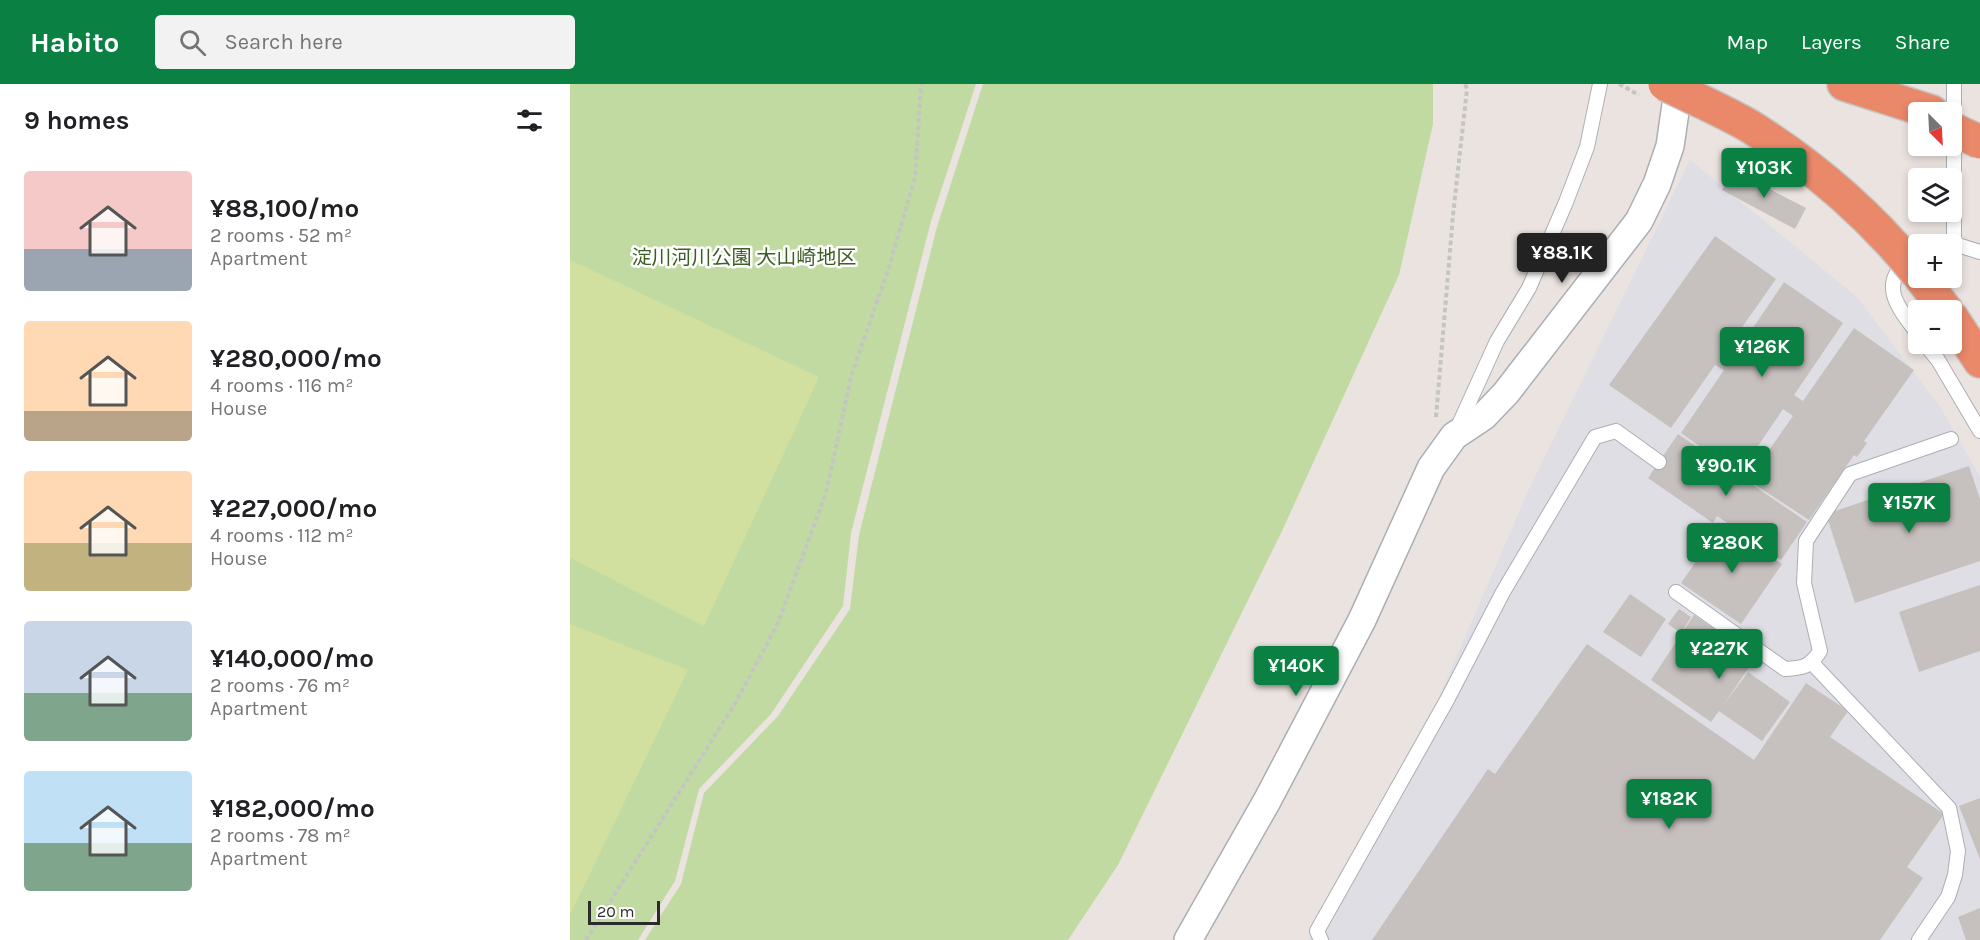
<!DOCTYPE html>
<html lang="en">
<head>
<meta charset="utf-8">
<style>
	:root { --surface:#fff; --page:#f2f2f2; --text:#202124; --muted:#757577; --accent:#0b8043 }
	body { margin:0; font-family:Karla,"Noto Sans JP",sans-serif; background:var(--page); color:var(--text); height:100vh; display:flex; flex-direction:column; font-size:22px; white-space:nowrap }
	* { box-sizing:border-box; margin:0 }
	p { font-size:20px; color:var(--muted) }
	.icon { flex:none; width:33px; height:33px; fill:none; stroke:currentColor; stroke-width:2; stroke-linecap:round; stroke-linejoin:round }
	.map { position:relative; flex:1; overflow:hidden }
	.details { display:flex; flex-direction:column; background:var(--surface); width:570px }
	.details>* { flex:none }
	.needle { width:39px; rotate:156deg }
	.fabs { position:absolute; left:1338px; top:18px; display:grid; gap:12px }
	.fabs a { display:grid; place-items:center; width:54px; height:54px; border-radius:6px; background:var(--surface); box-shadow:0 3px 9px #0003; font-size:30px }
	.scale { position:absolute; left:18px; bottom:15px; width:72px; box-sizing:border-box; padding-left:6px; border:3px solid #2b2b2b; border-top:0; font-size:16px; line-height:21px; white-space:nowrap; color:#2b2b2b; -webkit-text-stroke:4px #fff; paint-order:stroke }
	.price { position:absolute; translate:-50% -51px; padding:0 14px; border-radius:6px; background:var(--accent); color:#fff; font-size:20px; line-height:39px; filter:drop-shadow(0 2px 3px #0008) }
	.price::after { content:''; position:absolute; left:50%; top:36px; width:18px; height:14px; margin-left:-9px; background:inherit; clip-path:polygon(0 0,100% 0,50% 100%) }
	.price.active { background:#222; color:#fff }
	ul { padding:0; list-style:none }
	li { display:flex; align-items:center; gap:18px; height:150px; padding:0 24px }
	li span { display:grid; place-items:center; flex:none; width:168px; height:120px; border-radius:6px; color:#555 }
	li>.icon { margin-inline-start:auto }
	span .icon { width:72px; height:72px; fill:#fffc; stroke-width:1 }
	li b { font-size:26px }
	h2 { display:flex; justify-content:space-between; align-items:center; height:72px; padding:0 24px; font-size:26px }
	header { display:flex; align-items:center; gap:36px; box-sizing:border-box; height:84px; padding:0 30px; background:var(--accent); color:#fff }
	header strong { font-size:28px }
	nav { display:flex; gap:33px; margin-inline-start:auto; font-size:21px }
	.search { width:420px; height:54px; background:var(--page); display:flex; align-items:center; gap:15px; box-sizing:border-box; padding:0 21px; border-radius:6px; color:var(--muted); font-size:22px }
	main { display:flex; flex:1; min-height:0 }
	.map>svg:first-child { display:block }
	.industrial { fill:#dfdee4 }
	.green { fill:#c1daa2 }
	.pitch { fill:#d2e09f }
	.building { fill:#c6c0be }
	.lines { fill:none; stroke-linecap:round; stroke-linejoin:round }
	.lane-casing { stroke:#abafb5; stroke-width:16 }
	.street-casing { stroke:#abafb5; stroke-width:30 }
	.highway-casing { stroke:#c4c4c4; stroke-width:36 }
	.path { stroke:#c4c4c4; stroke-width:4; stroke-dasharray:4.5 3; stroke-linecap:butt }
	.lane { stroke:#fff; stroke-width:14 }
	.street { stroke:#fff; stroke-width:27 }
	.highway { stroke:#ea886a; stroke-width:33 }
	.highway-bridge-casing { stroke:#c4c4c4; stroke-width:36; stroke-linecap:butt }
	.path-bridge { stroke:#c4c4c4; stroke-width:4; stroke-dasharray:4.5 3; stroke-linecap:butt }
	.highway-bridge { stroke:#ea886a; stroke-width:33 }
	.labels { text-anchor:middle; dominant-baseline:central; stroke-width:5; stroke-linejoin:round; paint-order:stroke }
	.park-label { font-size:20px; fill:#3c5f23; stroke:#fff }
</style>
</head>
<body>
<header>
<strong>Habito</strong>
<div class="search"><svg class="icon" aria-label="search" viewBox="0 0 24 24"><circle cx="10" cy="10" r="6"/><path d="M15 15l6 6"/></svg>Search here</div>
<nav><a>Map</a><a>Layers</a><a>Share</a></nav>
</header>
<main>
<section class="details">
<h2>9 homes<svg class="icon" aria-label="filters" viewBox="0 0 24 24"><path d="M4 7h16M4 17h16"/><circle cx="9" cy="7" r="2"/><circle cx="15" cy="17" r="2"/></svg></h2>
<ul>
<li><span style="background:linear-gradient(#f6c9c9 65%,#9aa5b1 0)"><svg class="icon" aria-label="home" viewBox="0 0 24 24"><path d="M3 11l9-7 9 7M6 9v11h12V9"/></svg></span><div><b>¥88,100/mo</b><p>2 rooms · 52 m²</p><p>Apartment</p></div></li>
<li><span style="background:linear-gradient(#ffd9b3 75%,#b9a48a 0)"><svg class="icon" aria-label="home" viewBox="0 0 24 24"><path d="M3 11l9-7 9 7M6 9v11h12V9"/></svg></span><div><b>¥280,000/mo</b><p>4 rooms · 116 m²</p><p>House</p></div></li>
<li><span style="background:linear-gradient(#ffd9b3 60%,#c2b280 0)"><svg class="icon" aria-label="home" viewBox="0 0 24 24"><path d="M3 11l9-7 9 7M6 9v11h12V9"/></svg></span><div><b>¥227,000/mo</b><p>4 rooms · 112 m²</p><p>House</p></div></li>
<li><span style="background:linear-gradient(#c9d6e8 60%,#7fa58c 0)"><svg class="icon" aria-label="home" viewBox="0 0 24 24"><path d="M3 11l9-7 9 7M6 9v11h12V9"/></svg></span><div><b>¥140,000/mo</b><p>2 rooms · 76 m²</p><p>Apartment</p></div></li>
<li><span style="background:linear-gradient(#bfe0f5 60%,#7fa58c 0)"><svg class="icon" aria-label="home" viewBox="0 0 24 24"><path d="M3 11l9-7 9 7M6 9v11h12V9"/></svg></span><div><b>¥182,000/mo</b><p>2 rooms · 78 m²</p><p>Apartment</p></div></li>
</ul>
</section>
<div class="map">
<svg width="1410" height="856" viewBox="0 0 1410 856">
	<rect width="100%" height="100%" fill="#ebe3df"/>
	<!-- industrial -->
	<path class="industrial" d="M 1120,76 L 1287,213 L 1371,324 L 1410,393 L 1410,856 L 738,856 L 843,673 L 959,405 Z"/>
	<!-- green -->
	<path class="green" d="M 0,0 L 406,0 L 361,137 L 281,449 L 273,522 L 201,630 L 129,705 L 105,797 L 68,856 L 0,856 Z
		M 413,0 L 863,0 L 863,40 L 829,191 L 712,447 L 548,781 L 498,856 L 75,856 L 111,800 L 134,709 L 208,632 L 280,525 L 289,451 L 367,143 Z"/>
	<!-- pitch -->
	<path class="pitch" d="M 0,176 L 249,293 L 134,542 L 0,474 Z
		M 0,540 L 118,586 L 0,831 Z"/>
	<!-- building -->
	<path class="building" d="M 1163,86 L 1236,124 L 1225,145 L 1152,106 Z
		M 1145,152 L 1206,195 L 1156,266 L 1164,272 L 1214,198 L 1273,239 L 1224,311 L 1233,317 L 1284,244 L 1344,286 L 1294,357 L 1297,359 L 1287,373 L 1284,371 L 1239,436 L 1178,396 L 1223,332 L 1213,325 L 1169,390 L 1111,349 L 1154,286 L 1145,281 L 1101,344 L 1039,301 Z
		M 1108,350 L 1237,438 L 1211,476 L 1147,432 L 1143,439 L 1078,394 Z
		M 1399,382 L 1410,415 L 1410,477 L 1285,519 L 1256,430 Z
		M 1152,440 L 1212,480 L 1171,540 L 1111,499 Z
		M 1410,501 L 1410,567 L 1349,588 L 1329,528 Z
		M 1060,510 L 1096,535 L 1071,573 L 1033,548 Z
		M 1109,525 L 1121,533 L 1111,549 L 1098,540 Z
		M 1124,531 L 1186,573 L 1152,623 L 1178,588 L 1220,618 L 1192,657 L 1149,627 L 1141,638 L 1081,596 Z
		M 1017,560 L 1184,676 L 1236,599 L 1278,627 L 1260,653 L 1374,730 L 1337,783 L 1353,794 L 1310,856 L 802,856 L 918,685 L 925,690 Z
		M 1410,714 L 1410,775 L 1389,722 Z
		M 1410,824 L 1410,856 L 1396,856 L 1388,833 Z"/>
	<g class="lines">
		<!-- lane casing -->
		<g class="lane-casing">
			<path id="lane" d="M 1384,0 L 1384,160
				M 1369,160 L 1378,158 L 1410,168
				M 1336,178 C 1308,203 1331,227 1348,250
				M 1355,260 L 1368,276 L 1410,347
				M 887,345 L 927,257 L 959,204 L 996,118 L 1017,63 L 1030,0
				M 1106,508 L 1215,585 C 1233,584 1240,583 1250,567 L 1234,499 L 1236,457 L 1280,390 L 1381,355
				M 1242,579 L 1379,724 L 1388,767 L 1385,791 L 1378,813 L 1349,856
				M 751,856 L 747,847 L 877,616 L 933,508 L 1025,353 L 1046,347 L 1089,378"/>
		</g>
		<!-- street casing -->
		<g class="street-casing">
			<path id="street" d="M 618,856 L 697,717 L 792,536 L 861,384 L 884,352 L 914,332 L 936,309 L 1069,137 L 1087,100 L 1100,62 L 1109,0"/>
		</g>
		<!-- highway casing -->
		<g class="highway-casing">
			<path id="highway" d="M 1274,0 L 1362,28
				M 1351,194 L 1376,226
				M 1382,234 L 1410,277"/>
		</g>
		<!-- path -->
		<path class="path" d="M 866,333 L 883,131 L 897,5 L 895,0
			M 16,856 L 166,618 L 207,541 L 256,409 L 281,293 L 319,183 L 345,94 L 351,0"/>
		<!-- lane -->
		<use href="#lane" class="lane"/>
		<!-- street -->
		<use href="#street" class="street"/>
		<!-- highway -->
		<use href="#highway" class="highway"/>
		<!-- highway-bridge casing -->
		<g class="highway-bridge-casing">
			<path id="highway-bridge" d="M 1095,0 C 1123,14 1154,27 1181,43 C 1245,83 1301,132 1348,190
				M 1382,45 L 1410,58"/>
		</g>
		<!-- path-bridge -->
		<path class="path-bridge" d="M 1049,0 L 1069,11
			M 1346,218 L 1353,226"/>
		<!-- highway-bridge -->
		<use href="#highway-bridge" class="highway-bridge"/>
	</g>
	<g class="labels">
		<!-- park labels -->
		<g class="park-label">
			<text x="174" y="173">淀川河川公園 大山崎地区</text>
		</g>
	</g>
</svg>
<div class="fabs">
<a><svg class="needle" viewBox="-14 -14 28 28"><path d="M0-13l5 13h-10z" fill="#e53935"/><path d="M0 13l5-13h-10z" fill="#757577"/></svg></a>
<a><svg class="icon" aria-label="layers" viewBox="0 0 24 24"><path d="M12 4l9 5-9 5-9-5zM3 14l9 5 9-5"/></svg></a>
<a>+</a>
<a>−</a>
</div>
<div class="scale">20 m</div>
<b class="price" style="left:1194px;top:115px">¥103K</b>
<b class="price active" style="left:992px;top:200px">¥88.1K</b>
<b class="price" style="left:1192px;top:294px">¥126K</b>
<b class="price" style="left:1156px;top:413px">¥90.1K</b>
<b class="price" style="left:1339px;top:450px">¥157K</b>
<b class="price" style="left:1162px;top:490px">¥280K</b>
<b class="price" style="left:1149px;top:596px">¥227K</b>
<b class="price" style="left:726px;top:613px">¥140K</b>
<b class="price" style="left:1099px;top:746px">¥182K</b>
</div>
</main>
</body>
</html>
